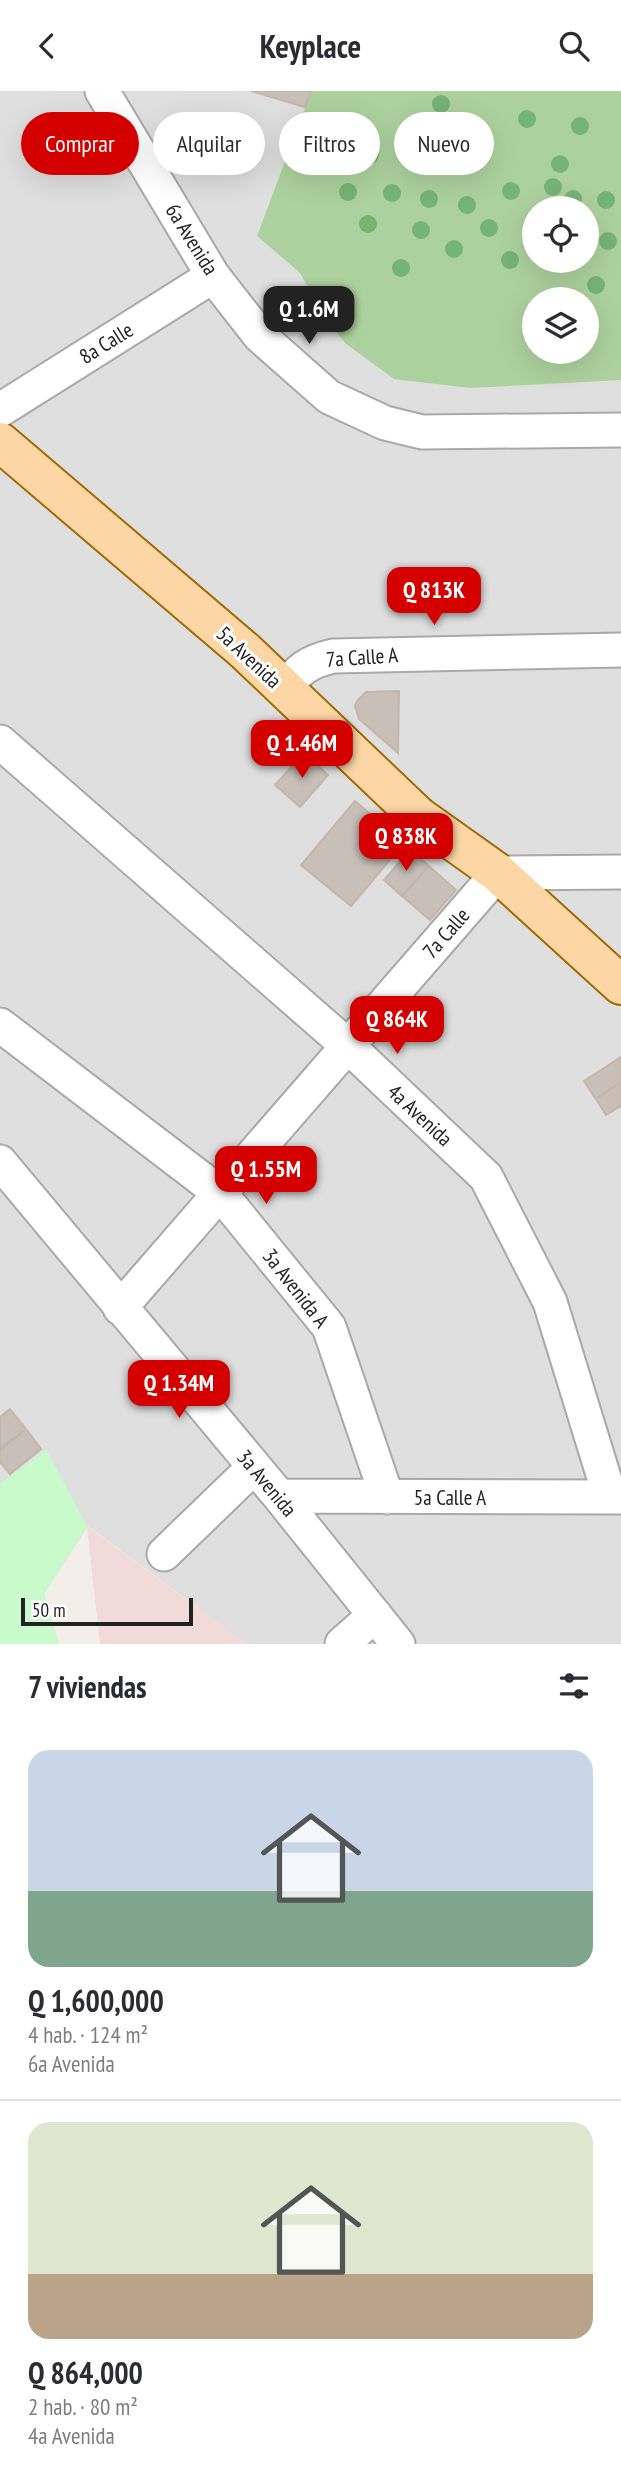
<!DOCTYPE html>
<html lang="es">
<head>
<meta charset="utf-8">
<style>
	:root { --surface:#fff; --page:#f2f2f3; --text:#2b2b33; --muted:#7c7c81; --line:#e1e1e2; --accent:#d40000 }
	body { margin:0; font-family:"PT Sans Narrow",sans-serif; background:var(--page); color:var(--text); height:100vh; display:flex; flex-direction:column; font-size:26px; white-space:nowrap }
	* { box-sizing:border-box; margin:0 }
	p { font-size:23px; color:var(--muted) }
	.icon { flex:none; width:38px; height:38px; fill:none; stroke:currentColor; stroke-width:2; stroke-linecap:round; stroke-linejoin:round }
	.map { position:relative; height:1553px; overflow:hidden }
	.drawer { display:flex; flex-direction:column; background:var(--surface); flex:1 }
	.drawer>* { flex:none }
	.guide { position:absolute; left:21px; top:21px; width:579px; height:63px; display:flex; gap:14px }
	.controls { position:absolute; left:522px; top:105px; display:grid; gap:14px }
	.controls a { display:grid; place-items:center; width:77px; height:77px; border-radius:50%; background:var(--surface); box-shadow:0 7px 28px #0002; font-size:35px }
	.scale { position:absolute; left:21px; bottom:18px; width:172px; box-sizing:border-box; padding-left:7px; border:4px solid #222; border-top:0; font-size:19px; line-height:24px; white-space:nowrap; color:#222; -webkit-text-stroke:5px #fff; paint-order:stroke }
	.price { position:absolute; translate:-50% -60px; padding:0 16px; border-radius:14px; background:var(--accent); color:#fff; font-size:23px; line-height:46px; filter:drop-shadow(0 2px 4px #0008) }
	.price::after { content:''; position:absolute; left:50%; top:42px; width:21px; height:16px; margin-left:-10px; background:inherit; clip-path:polygon(0 0,100% 0,50% 100%) }
	.price.active { background:#222; color:#fff }
	ul { padding:0; list-style:none }
	li { display:grid; align-content:center; gap:14px; height:371px; padding:0 28px }
	li+li { border-top:2px solid var(--line) }
	li span { display:grid; place-items:center; height:217px; border-radius:21px; color:#555 }
	li>.icon { margin-inline-start:auto }
	span .icon { width:126px; height:126px; fill:#fffc; stroke-width:1 }
	li b { font-size:30px }
	h2 { display:flex; justify-content:space-between; align-items:center; height:84px; padding:0 28px; font-size:30px }
	.tag { padding:0 24px; border-radius:32px; background:var(--surface); box-shadow:0 7px 28px #0002; font-size:24px; line-height:63px }
	.tag.active { background:var(--accent); color:#fff }
	header { display:flex; justify-content:space-between; align-items:center; height:91px; padding:0 28px; background:var(--surface); font-size:32px; font-weight:600 }
	.map>svg:first-child { display:block }
	.residential { fill:#e0dfdf }
	.commercial { fill:#f2dad9 }
	.forest { fill:#add19e; fill-rule:evenodd }
	.park { fill:#c8facc }
	.building { fill:#c7bfb8; stroke:#c4b6ab; stroke-width:2 }
	.lines { fill:none; stroke-linecap:round; stroke-linejoin:round }
	.minor-casing { stroke:#a9a9a9; stroke-width:37 }
	.major-casing { stroke:#a06b00; stroke-width:42 }
	.minor { stroke:#fff; stroke-width:33 }
	.major { stroke:#fcd6a4; stroke-width:38 }
	.tree { fill:#74b475 }
	.labels { text-anchor:middle; dominant-baseline:central; stroke-width:6; stroke-linejoin:round; paint-order:stroke }
	.street-label { font-size:21px; fill:#222; stroke:#fff }
</style>
</head>
<body>
<header><svg class="icon" aria-label="back" viewBox="0 0 24 24"><path d="M15 5l-7 7 7 7"/></svg>Keyplace<svg class="icon" aria-label="search" viewBox="0 0 24 24"><circle cx="10" cy="10" r="6"/><path d="M15 15l6 6"/></svg></header>
<div class="map">
<svg width="621" height="1553" viewBox="0 0 621 1553">
	<rect width="100%" height="100%" fill="#f2efe9"/>
	<!-- residential -->
	<path class="residential" d="M 0,0 L 311,0 L 257,145 L 300,182 L 322,222 L 597,289 L 621,289 L 621,1553 L 246,1553 L 88,1435 L 44,1503 L 59,1553 L 0,1553 Z"/>
	<!-- commercial -->
	<path class="commercial" d="M 87,1435 L 246,1553 L 100,1553 Z"/>
	<!-- forest -->
	<path class="forest" d="M 311,0 L 621,0 L 621,289 L 470,297 L 394,288 L 345,252 L 322,222 L 300,182 L 257,145 ZM 534,117 L 586,117 L 586,170 L 534,170 ZM 534,208 L 586,208 L 586,261 L 534,261 Z"/>
	<!-- park -->
	<path class="park" d="M 46,1358 L 87,1435 L 44,1503 L 59,1553 L 0,1553 L 0,1393 Z"/>
	<!-- building -->
	<path class="building" d="M 251,0 L 311,0 L 305,16 Z
		M 399,600 L 398,662 L 359,628 L 355,615 L 357,610 L 366,601 Z
		M 304,662 L 328,684 L 300,716 L 275,694 Z
		M 355,710 L 404,752 L 351,815 L 301,774 Z
		M 410,759 L 429,775 L 402,805 L 384,789 Z
		M 429,775 L 456,799 L 430,829 L 402,805 Z
		M 621,966 L 621,991 L 596,1008 L 584,990 Z
		M 621,991 L 621,1015 L 606,1024 L 596,1008 Z
		M 10,1318 L 26,1338 L 0,1358 L 0,1326 Z
		M 26,1338 L 41,1358 L 10,1383 L 0,1371 L 0,1359 Z"/>
	<g class="lines">
		<!-- minor casing -->
		<g class="minor-casing">
			<path id="minor" d="M 102,0 L 213,185 L 260,245 L 329,306 L 385,332 L 422,341 L 621,339
				M 0,319 L 213,185
				M 284,598 C 299,578 308,571 333,565 L 621,559
				M 0,651 L 349,956 L 486,1086 L 550,1211 L 610,1406
				M 0,934 L 220,1102 L 329,1236 L 387,1406
				M 0,1071 L 279,1405 L 398,1553
				M 120,1217 L 498,782 L 621,781
				M 279,1405 L 621,1406
				M 164,1463 L 254,1376
				M 342,1553 L 375,1524"/>
		</g>
		<!-- major casing -->
		<g class="major-casing">
			<path id="major" d="M 0,351 L 245,560 L 418,725 L 498,782 L 621,894"/>
		</g>
		<!-- minor -->
		<use href="#minor" class="minor"/>
		<!-- major -->
		<use href="#major" class="major"/>
	</g>
	<!-- trees -->
	<g class="tree">
		<circle cx="441" cy="13" r="9"/>
		<circle cx="527" cy="28" r="9"/>
		<circle cx="580" cy="35" r="9"/>
		<circle cx="411" cy="60" r="9"/>
		<circle cx="370" cy="64" r="9"/>
		<circle cx="465" cy="72" r="9"/>
		<circle cx="431" cy="73" r="9"/>
		<circle cx="560" cy="73" r="9"/>
		<circle cx="553" cy="96" r="9"/>
		<circle cx="511" cy="100" r="9"/>
		<circle cx="348" cy="101" r="9"/>
		<circle cx="392" cy="102" r="9"/>
		<circle cx="429" cy="108" r="9"/>
		<circle cx="573" cy="108" r="9"/>
		<circle cx="606" cy="109" r="9"/>
		<circle cx="467" cy="114" r="9"/>
		<circle cx="368" cy="133" r="9"/>
		<circle cx="489" cy="137" r="9"/>
		<circle cx="421" cy="139" r="9"/>
		<circle cx="608" cy="150" r="9"/>
		<circle cx="454" cy="158" r="9"/>
		<circle cx="510" cy="169" r="9"/>
		<circle cx="401" cy="177" r="9"/>
		<circle cx="596" cy="194" r="9"/>
	</g>
	<g class="labels">
		<!-- street labels -->
		<g class="street-label">
			<text transform="translate(192 148) rotate(58)">6a Avenida</text>
			<text transform="translate(106 252) rotate(-32)">8a Calle</text>
			<text transform="translate(249 566) rotate(43)">5a Avenida</text>
			<text transform="translate(362 566) rotate(-4)">7a Calle A</text>
			<text transform="translate(446 842) rotate(-49)">7a Calle</text>
			<text transform="translate(420 1024) rotate(43)">4a Avenida</text>
			<text transform="translate(296 1197) rotate(52)">3a Avenida A</text>
			<text transform="translate(267 1392) rotate(50)">3a Avenida</text>
			<text x="450" y="1406">5a Calle A</text>
		</g>
	</g>
</svg>
<div class="controls">
<a><svg class="icon" aria-label="locate" viewBox="0 0 24 24"><circle cx="12" cy="12" r="6"/><path d="M12 2v4M12 18v4M2 12h4M18 12h4"/></svg></a>
<a><svg class="icon" aria-label="layers" viewBox="0 0 24 24"><path d="M12 4l9 5-9 5-9-5zM3 14l9 5 9-5"/></svg></a>
</div>
<div class="scale">50 m</div>
<b class="price active" style="left:309px;top:255px">Q 1.6M</b>
<b class="price" style="left:434px;top:536px">Q 813K</b>
<b class="price" style="left:302px;top:689px">Q 1.46M</b>
<b class="price" style="left:406px;top:782px">Q 838K</b>
<b class="price" style="left:397px;top:965px">Q 864K</b>
<b class="price" style="left:266px;top:1115px">Q 1.55M</b>
<b class="price" style="left:179px;top:1329px">Q 1.34M</b>
<div class="guide">
<a class="tag active">Comprar</a>
<a class="tag">Alquilar</a>
<a class="tag">Filtros</a>
<a class="tag">Nuevo</a>
</div>
</div>
<section class="drawer">
<h2>7 viviendas<svg class="icon" aria-label="filters" viewBox="0 0 24 24"><path d="M4 7h16M4 17h16"/><circle cx="9" cy="7" r="2"/><circle cx="15" cy="17" r="2"/></svg></h2>
<ul>
<li><span style="background:linear-gradient(#c9d6e8 65%,#7fa58c 0)"><svg class="icon" aria-label="home" viewBox="0 0 24 24"><path d="M3 11l9-7 9 7M6 9v11h12V9"/></svg></span><div><b>Q 1,600,000</b><p>4 hab. · 124 m²</p><p>6a Avenida</p></div></li>
<li><span style="background:linear-gradient(#dfe7d0 70%,#b9a48a 0)"><svg class="icon" aria-label="home" viewBox="0 0 24 24"><path d="M3 11l9-7 9 7M6 9v11h12V9"/></svg></span><div><b>Q 864,000</b><p>2 hab. · 80 m²</p><p>4a Avenida</p></div></li>
</ul>
</section>
</body>
</html>
